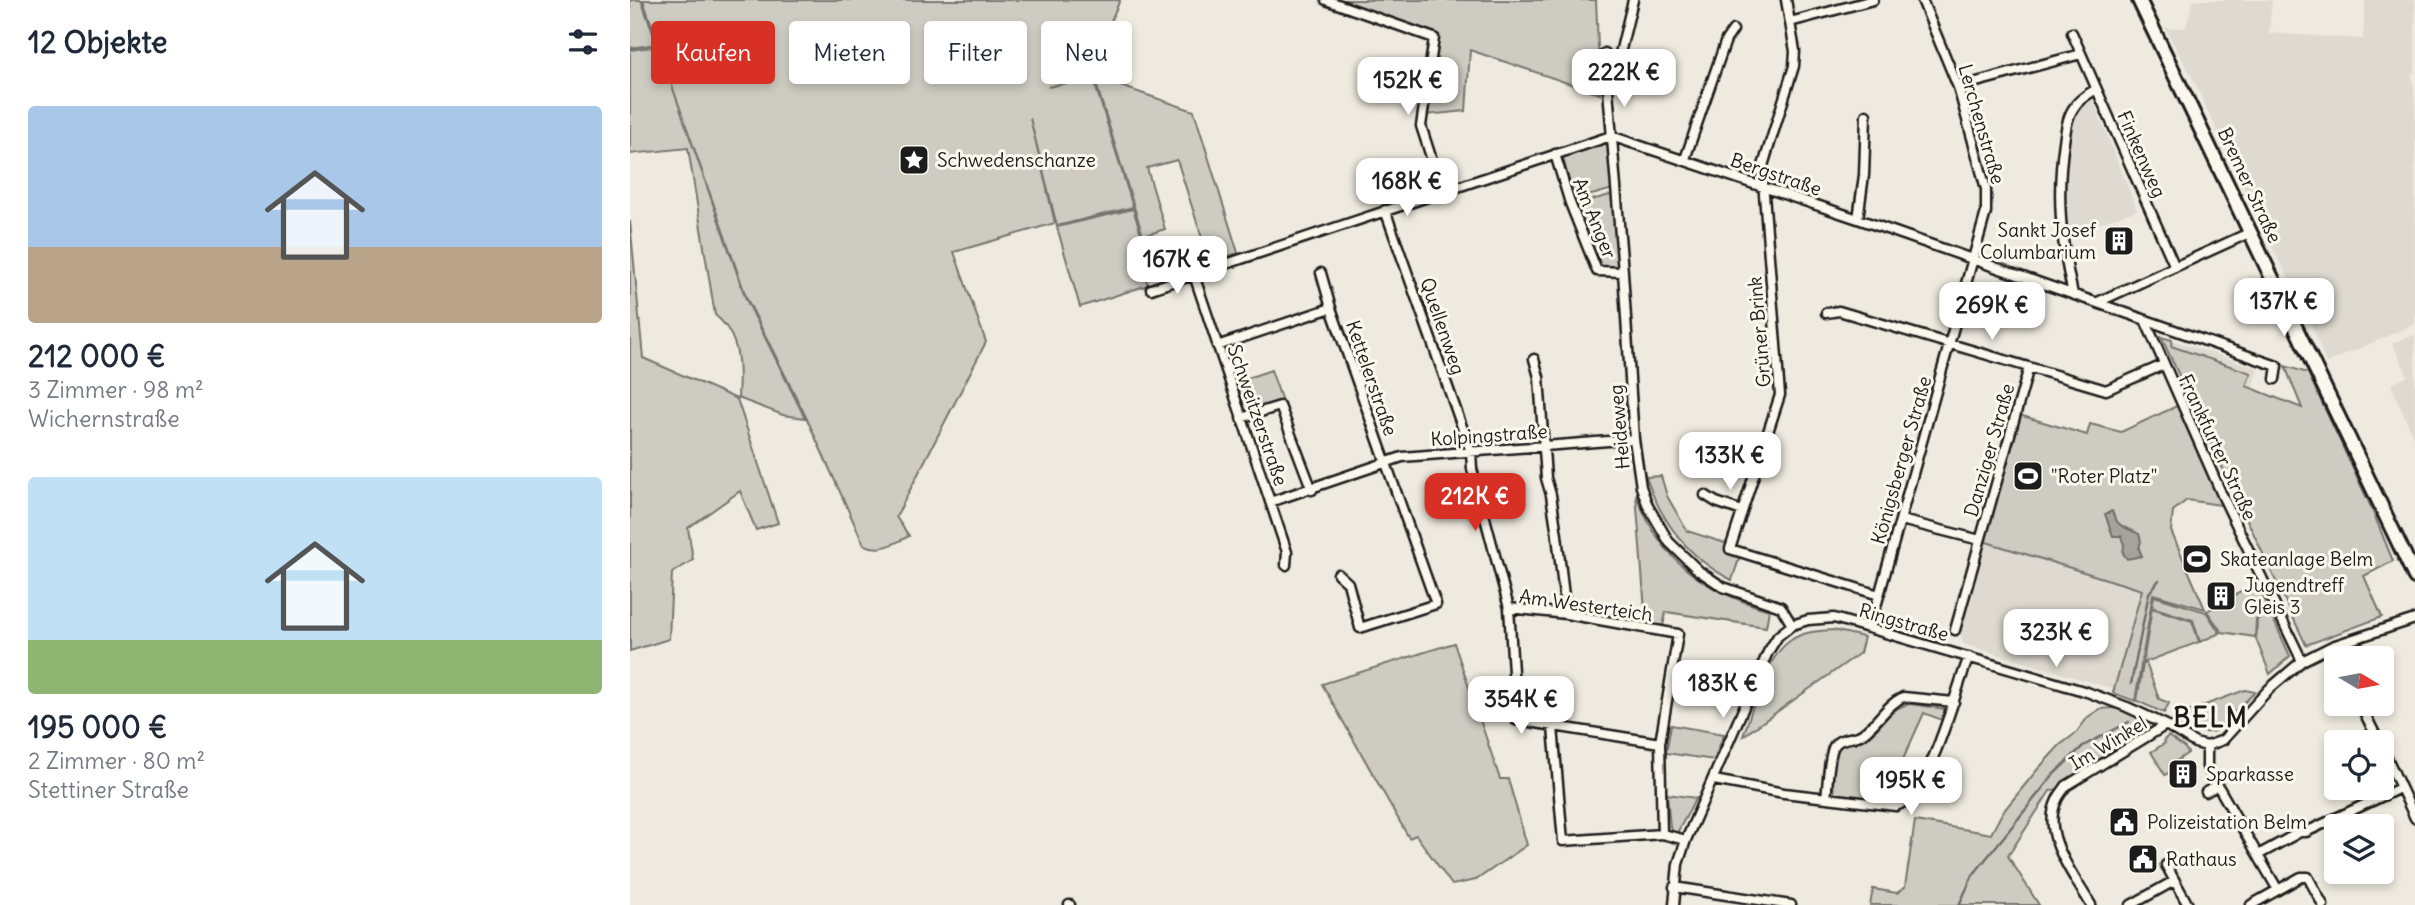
<!DOCTYPE html>
<html lang="de">
<head>
<meta charset="utf-8">
<style>
	:root { --surface:#fff; --page:#f2f2f3; --text:#1f2937; --muted:#747a83; --accent:#d93025 }
	body { margin:0; font-family:Delius,sans-serif; background:var(--page); color:var(--text); height:100vh; display:flex; flex-direction:column; font-size:26px; white-space:nowrap }
	* { box-sizing:border-box; margin:0 }
	p { font-size:23px; color:var(--muted) }
	.icon { flex:none; width:38px; height:38px; fill:none; stroke:currentColor; stroke-width:2; stroke-linecap:round; stroke-linejoin:round }
	.map { position:relative; flex:1; overflow:hidden }
	.details { display:flex; flex-direction:column; background:var(--surface); width:630px }
	.details>* { flex:none }
	.hud { position:absolute; left:21px; top:21px; width:665px; height:63px; display:flex; gap:14px }
	.needle { width:46px; rotate:100deg }
	.controls { position:absolute; left:1694px; top:646px; display:grid; gap:14px }
	.controls a { display:grid; place-items:center; width:70px; height:70px; border-radius:7px; background:var(--surface); box-shadow:0 4px 10px #0003; font-size:35px }
	.price { position:absolute; translate:-50% -60px; padding:0 16px; border-radius:14px; background:#fff; color:#222; font-size:23px; line-height:46px; filter:drop-shadow(0 2px 4px #0008) }
	.price::after { content:''; position:absolute; left:50%; top:42px; width:21px; height:16px; margin-left:-10px; background:inherit; clip-path:polygon(0 0,100% 0,50% 100%) }
	.price.on { background:var(--accent); color:#fff }
	ul { padding:0; list-style:none }
	li { display:grid; align-content:center; gap:14px; height:371px; padding:0 28px }
	li span { display:grid; place-items:center; height:217px; border-radius:7px; color:#555 }
	li>.icon { margin-inline-start:auto }
	span .icon { width:126px; height:126px; fill:#fffc; stroke-width:1 }
	li b { font-size:30px }
	h2 { display:flex; justify-content:space-between; align-items:center; height:84px; padding:0 28px; font-size:30px }
	.chip { padding:0 24px; border-radius:7px; background:var(--surface); box-shadow:0 4px 10px #0003; font-size:24px; line-height:63px }
	.chip.on { background:var(--accent); color:#fff }
	main { display:flex; flex:1; min-height:0 }
	.map>svg:first-child { display:block }
	.built { fill:#dedad1 }
	.green { fill:#ceccc2; stroke:#75746f; stroke-width:2 }
	.water { fill:#a6a39d; stroke:#6f6d69; stroke-width:2 }
	.lines { fill:none; stroke-linecap:round; stroke-linejoin:round }
	.stream { stroke:#6f6d69; stroke-width:2.5 }
	.street-casing { stroke:#1c1c1c; stroke-width:13 }
	.secondary-casing { stroke:#1c1c1c; stroke-width:18 }
	.street { stroke:#fbf7ec; stroke-width:8 }
	.secondary { stroke:#fbf7ec; stroke-width:12 }
	.labels { text-anchor:middle; dominant-baseline:central; stroke-width:6; stroke-linejoin:round; paint-order:stroke }
	.street-label { font-size:19px; fill:#1c1c1c; stroke:#fbf7ec }
	.poi-label { font-size:19px; fill:#1c1c1c; stroke:#fbf7ec; text-anchor:start }
	.district-label { font-size:26px; font-weight:bold; letter-spacing:2px; fill:#1c1c1c; stroke:#fbf7ec }
</style>
</head>
<body>
<main>
<section class="details">
<h2>12 Objekte<svg class="icon" aria-label="filters" viewBox="0 0 24 24"><path d="M4 7h16M4 17h16"/><circle cx="9" cy="7" r="2"/><circle cx="15" cy="17" r="2"/></svg></h2>
<ul>
<li><span style="background:linear-gradient(#a9c7e8 65%,#b9a48a 0)"><svg class="icon" aria-label="home" viewBox="0 0 24 24"><path d="M3 11l9-7 9 7M6 9v11h12V9"/></svg></span><div><b>212 000 €</b><p>3 Zimmer · 98 m²</p><p>Wichernstraße</p></div></li>
<li><span style="background:linear-gradient(#bfe0f5 75%,#8fb573 0)"><svg class="icon" aria-label="home" viewBox="0 0 24 24"><path d="M3 11l9-7 9 7M6 9v11h12V9"/></svg></span><div><b>195 000 €</b><p>2 Zimmer · 80 m²</p><p>Stettiner Straße</p></div></li>
</ul>
</section>
<div class="map">
<svg width="1785" height="905" viewBox="0 0 1785 905">
	<rect width="100%" height="100%" fill="#eeeadf"/>
	<filter id="ink" filterUnits="userSpaceOnUse"><feTurbulence type="fractalNoise" baseFrequency=".0143" numOctaves="2"/><feDisplacementMap in="SourceGraphic" scale="14" xChannelSelector="R" yChannelSelector="G"/><feConvolveMatrix kernelMatrix="1 2 1 2 8 2 1 2 1" color-interpolation-filters="sRGB"/></filter>
	<g filter="url(#ink)">
		<!-- built -->
		<path class="built" d="M 1563,0 L 1642,0 L 1639,33 L 1733,39 L 1735,0 L 1785,0 L 1785,72 L 1782,73 L 1785,105 L 1785,324 L 1696,363 L 1677,312 L 1637,238 L 1562,77 L 1535,28 L 1556,28 Z
			M 1461,95 L 1507,210 L 1434,236 L 1434,169 L 1440,120 L 1448,106 Z
			M 1785,335 L 1785,441 L 1761,385 L 1778,376 L 1762,343 Z
			M 1542,340 L 1628,368 L 1622,388 L 1616,386 L 1620,373 L 1541,346 Z
			M 1356,543 L 1513,590 L 1484,689 L 1333,644 L 1330,632 Z"/>
		<!-- green -->
		<path class="green" d="M 0,0 L 11,0 L 27,44 L 0,48 Z
			M 13,0 L 490,0 L 456,78 L 418,87 L 463,78 L 503,207 L 427,226 L 400,118 L 425,223 L 324,252 L 356,342 L 266,517 L 279,536 C 264,544 252,552 234,545 L 177,419 L 117,299 L 33,60 L 116,299 L 175,418 L 153,415 L 108,398 C 110,368 111,336 85,315 L 58,148 L 0,154 L 0,50 L 29,46 Z
			M 696,0 L 966,0 L 970,94 L 840,50 L 836,111 L 796,115 L 804,38 Z
			M 464,77 L 564,111 L 608,253 L 580,263 L 547,160 L 517,168 L 535,229 L 513,236 Z
			M 978,139 L 983,189 L 944,200 L 932,154 Z
			M 984,194 L 990,270 L 969,269 L 946,204 Z
			M 503,209 L 512,237 L 504,240 L 518,285 L 450,307 L 427,227 Z
			M 0,221 L 13,358 L 107,399 L 148,523 L 126,530 L 110,491 L 58,528 L 63,560 L 42,573 L 39,639 L 0,651 Z
			M 1531,337 L 1542,340 L 1541,346 L 1621,373 L 1616,386 L 1672,408 L 1655,366 L 1678,373 L 1741,507 L 1763,561 L 1734,576 L 1752,617 L 1676,645 Z
			M 641,370 L 652,401 L 616,413 L 606,382 Z
			M 1551,404 L 1597,506 L 1557,500 L 1543,511 L 1541,531 L 1575,609 L 1523,594 L 1505,701 L 1483,693 L 1512,590 L 1350,540 L 1386,414 L 1457,435 L 1460,424 L 1491,432 Z
			M 1031,476 L 1037,496 L 1057,531 L 1098,544 L 1096,551 L 1110,556 L 1102,580 C 1059,559 1031,521 1016,477 Z
			M 1006,494 C 1030,560 1073,591 1139,610 L 1136,627 L 1036,612 L 1033,626 L 1016,624 Z
			M 1627,583 L 1660,656 L 1640,674 L 1626,639 L 1627,620 L 1633,615 L 1626,620 L 1625,637 L 1592,632 L 1577,611 Z
			M 1524,596 L 1576,612 L 1590,633 L 1570,642 L 1563,620 L 1522,607 Z
			M 1522,608 L 1562,621 L 1569,642 L 1513,663 Z
			M 1203,630 L 1234,637 L 1230,653 L 1113,736 C 1123,708 1136,656 1161,640 C 1174,631 1189,631 1203,630 Z
			M 824,643 L 870,779 L 878,779 L 897,845 L 846,880 L 822,885 L 786,835 L 779,838 L 692,684 Z
			M 1516,663 L 1529,699 L 1539,703 L 1534,713 L 1507,701 L 1513,664 Z
			M 1615,690 L 1625,692 L 1585,731 C 1570,735 1563,729 1551,721 L 1556,712 Z
			M 1280,704 L 1315,709 L 1312,720 L 1294,713 L 1270,766 L 1288,774 C 1287,786 1276,800 1264,803 C 1251,805 1220,798 1206,796 C 1201,788 1203,751 1212,745 C 1219,740 1231,742 1238,737 C 1253,726 1260,707 1280,704 Z
			M 1497,707 L 1536,725 L 1436,786 L 1420,791 L 1378,856 L 1409,905 L 1240,905 L 1243,889 L 1267,893 L 1275,887 L 1285,821 L 1361,834 L 1372,813 L 1407,770 L 1430,745 L 1446,733 L 1458,717 L 1470,709 Z
			M 1041,725 L 1094,734 L 1084,760 L 1036,753 Z
			M 1538,736 L 1555,748 L 1558,753 L 1542,764 L 1545,769 L 1535,775 L 1521,752 L 1535,743 L 1534,740 Z
			M 1037,794 L 1066,798 L 1047,833 L 1043,832 L 1040,827 Z"/>
		<!-- water -->
		<path class="water" d="M 1482,511 C 1488,529 1495,526 1509,534 L 1511,541 L 1509,549 L 1512,556 L 1497,559 L 1493,553 L 1494,545 L 1491,536 L 1483,536 L 1475,514 Z"/>
		<g class="lines">
			<!-- stream -->
			<path class="stream" d="M 1523,588 L 1529,580
				M 1501,684 L 1519,593 L 1522,589
				M 1329,905 L 1343,875 L 1424,774 L 1453,746 L 1499,722"/>
			<!-- street casing -->
			<g class="street-casing">
				<path id="street" d="M 696,0 L 804,38 L 791,126 L 812,191
					M 1156,0 L 1165,51 L 1164,66 L 1132,169 L 1150,395 L 1100,549 L 1249,595
					M 1160,22 L 1243,0
					M 1442,33 L 1545,267
					M 975,53 L 993,272 L 1004,439 L 1011,487 L 1018,506 L 1039,542 L 1069,571 L 1093,587 L 1151,607 L 1162,625
					M 977,84 L 985,74 L 1003,0
					M 1328,87 L 1451,54
					M 925,154 L 940,203 L 967,271 L 993,272
					M 1055,159 L 1096,40 L 1103,30
					M 755,210 L 841,452 L 842,469 L 879,608 L 886,720 L 1030,743
					M 1228,219 L 1234,175 L 1236,115
					M 691,273 L 701,308 L 806,604 L 730,628 L 718,583 L 708,574
					M 564,275 L 657,552 L 656,565
					M 521,289 L 981,136 L 1228,219 L 1647,366 L 1645,379
					M 1443,294 C 1431,243 1426,195 1434,142 C 1436,129 1437,116 1445,106 C 1450,98 1459,94 1466,89
					M 1468,302 L 1621,232
					M 1196,313 L 1209,311 L 1476,390 L 1533,365
					M 1515,320 L 1592,495 L 1672,661
					M 587,346 L 701,308
					M 904,359 L 909,377 L 916,478 L 921,495 L 927,535 L 936,614
					M 611,418 L 650,406 L 682,490
					M 1075,495 L 1086,502 L 1112,511
					M 640,502 L 772,457 L 1004,439
					M 1271,520 L 1350,540
					M 879,608 L 936,614 L 1048,634 L 1030,743 L 1032,834
					M 1240,628 L 1356,212 L 1356,189 L 1328,87 L 1292,0
					M 1325,630 L 1399,367
					M 1702,646 L 1708,658
					M 1730,704 L 1749,742
					M 923,727 L 933,841 L 1032,834 L 1056,840
					M 1577,746 L 1577,767 L 1648,890
					M 1752,747 L 1785,818
					M 1084,780 L 1154,793 L 1266,806 C 1301,796 1325,689 1339,657
					M 1576,792 L 1588,785
					M 1196,798 C 1198,783 1198,762 1203,748 C 1208,736 1223,740 1232,734 C 1248,723 1255,706 1273,697 L 1324,702
					M 1628,855 L 1670,832 L 1676,832 L 1770,788
					M 1536,865 L 1558,905
					M 1044,887 L 1161,905
					M 439,905 L 440,905
					M 1044,905 L 1048,864 L 1056,840 L 1138,652 L 1148,636 L 1162,625 L 1178,620 L 1204,618 L 1457,692 L 1497,707 L 1536,725 L 1565,743 L 1577,746 L 1593,740 L 1639,689 L 1672,661 L 1702,646 L 1785,619
					M 1461,905 C 1445,877 1410,834 1427,800 C 1429,795 1433,791 1436,786 L 1536,725
					M 1501,905 L 1544,881
					M 1621,905 L 1671,877 L 1678,877 L 1693,905"/>
			</g>
			<!-- secondary casing -->
			<g class="secondary-casing">
				<path id="secondary" d="M 1509,0 L 1785,577"/>
			</g>
			<!-- street -->
			<use href="#street" class="street"/>
			<!-- secondary -->
			<use href="#secondary" class="secondary"/>
		</g>
	</g>
	<!-- icons -->
	<defs>
		<g id="sight-square" transform="scale(1.575)"><rect x="-9" y="-9" width="18" height="18" rx="4" fill="#1c1c1c" stroke="#fbf7ec"/><path d="M0-6L1.8-2.2L6-1.7L2.9 1.2L3.7 5.4L0 3.3L-3.7 5.4L-2.9 1.2L-6-1.7L-1.8-2.2Z" fill="#fff"/></g>
		<g id="building-square" transform="scale(1.575)"><rect x="-9" y="-9" width="18" height="18" rx="4" fill="#1c1c1c" stroke="#fbf7ec"/><path d="M-4-6H4V6H1V3H-1V6H-4ZM-2.5-4.3h1.7v1.8h-1.7ZM.8-4.3h1.7v1.8H.8ZM-2.5-1h1.7V.8h-1.7ZM.8-1h1.7V.8H.8Z" fill="#fff"/></g>
		<g id="stadium-square" transform="scale(1.575)"><rect x="-9" y="-9" width="18" height="18" rx="4" fill="#1c1c1c" stroke="#fbf7ec"/><path d="M0-5a6.5 5 0 1 0 0 10a6.5 5 0 1 0 0-10ZM-3.5-1.8h7v3.6h-7Z" fill="#fff"/></g>
		<g id="civic-square" transform="scale(1.575)"><rect x="-9" y="-9" width="18" height="18" rx="4" fill="#1c1c1c" stroke="#fbf7ec"/><path d="M-.6-6.5H3V-4.5H.6V-3L4-1V1h2V6H-6V1h2V-1L-.6-3ZM-1.2 2.5V6h2.4V2.5Z" fill="#fff"/></g>
	</defs>
	<g fill-rule="evenodd">
		<use href="#sight-square" x="284" y="160"/>
		<use href="#building-square" x="1489" y="241"/>
		<use href="#stadium-square" x="1398" y="476"/>
		<use href="#stadium-square" x="1567" y="559"/>
		<use href="#building-square" x="1591" y="596"/>
		<use href="#building-square" x="1553" y="774"/>
		<use href="#civic-square" x="1494" y="822"/>
		<use href="#civic-square" x="1513" y="859"/>
	</g>
	<g class="labels">
		<!-- street labels -->
		<g class="street-label">
			<text transform="translate(1352 124) rotate(74)">Lerchenstraße</text>
			<text transform="translate(1512 154) rotate(66)">Finkenweg</text>
			<text transform="translate(1146 174) rotate(19)">Bergstraße</text>
			<text transform="translate(1620 185) rotate(65)">Bremer Straße</text>
			<text transform="translate(965 218) rotate(68)">Am Anger</text>
			<text transform="translate(813 326) rotate(71)">Quellenweg</text>
			<text transform="translate(1129 332) rotate(-95)">Grüner Brink</text>
			<text transform="translate(742 378) rotate(71)">Kettelerstraße</text>
			<text transform="translate(628 415) rotate(71)">Schweitzerstraße</text>
			<text transform="translate(989 427) rotate(-95)">Heideweg</text>
			<text transform="translate(859 435) rotate(-4)">Kolpingstraße</text>
			<text transform="translate(1588 447) rotate(65)">Frankfurter Straße</text>
			<text transform="translate(1359 450) rotate(-74)">Danziger Straße</text>
			<text transform="translate(1271 460) rotate(-74)">Königsberger Straße</text>
			<text transform="translate(956 605) rotate(8)">Am Westerteich</text>
			<text transform="translate(1274 622) rotate(16)">Ringstraße</text>
			<text transform="translate(1478 743) rotate(-31)">Im Winkel</text>
		</g>
		<!-- poi labels -->
		<g class="poi-label">
			<text x="307" y="160">Schwedenschanze</text>
			<text x="1466" y="230" text-anchor="end">Sankt Josef<tspan x="1466" dy="22">Columbarium</tspan></text>
			<text x="1421" y="476">"Roter Platz"</text>
			<text x="1590" y="559">Skateanlage Belm</text>
			<text x="1614" y="585">Jugendtreff<tspan x="1614" dy="22">Gleis 3</tspan></text>
			<text x="1576" y="774">Sparkasse</text>
			<text x="1517" y="822">Polizeistation Belm</text>
			<text x="1536" y="859">Rathaus</text>
		</g>
		<!-- district labels -->
		<g class="district-label">
			<text x="1581" y="717">BELM</text>
		</g>
	</g>
</svg>
<div class="controls">
<a><svg class="needle" viewBox="-14 -14 28 28"><path d="M0-13l5 13h-10z" fill="#e53935"/><path d="M0 13l5-13h-10z" fill="#747a83"/></svg></a>
<a><svg class="icon" aria-label="locate" viewBox="0 0 24 24"><circle cx="12" cy="12" r="6"/><path d="M12 2v4M12 18v4M2 12h4M18 12h4"/></svg></a>
<a><svg class="icon" aria-label="layers" viewBox="0 0 24 24"><path d="M12 4l9 5-9 5-9-5zM3 14l9 5 9-5"/></svg></a>
</div>
<b class="price" style="left:994px;top:109px">222K €</b>
<b class="price" style="left:778px;top:117px">152K €</b>
<b class="price" style="left:777px;top:218px">168K €</b>
<b class="price" style="left:547px;top:296px">167K €</b>
<b class="price" style="left:1654px;top:338px">137K €</b>
<b class="price" style="left:1362px;top:342px">269K €</b>
<b class="price" style="left:1100px;top:492px">133K €</b>
<b class="price on" style="left:845px;top:533px">212K €</b>
<b class="price" style="left:1426px;top:669px">323K €</b>
<b class="price" style="left:1093px;top:720px">183K €</b>
<b class="price" style="left:891px;top:736px">354K €</b>
<b class="price" style="left:1281px;top:817px">195K €</b>
<div class="hud">
<a class="chip on">Kaufen</a>
<a class="chip">Mieten</a>
<a class="chip">Filter</a>
<a class="chip">Neu</a>
</div>
</div>
</main>
</body>
</html>
